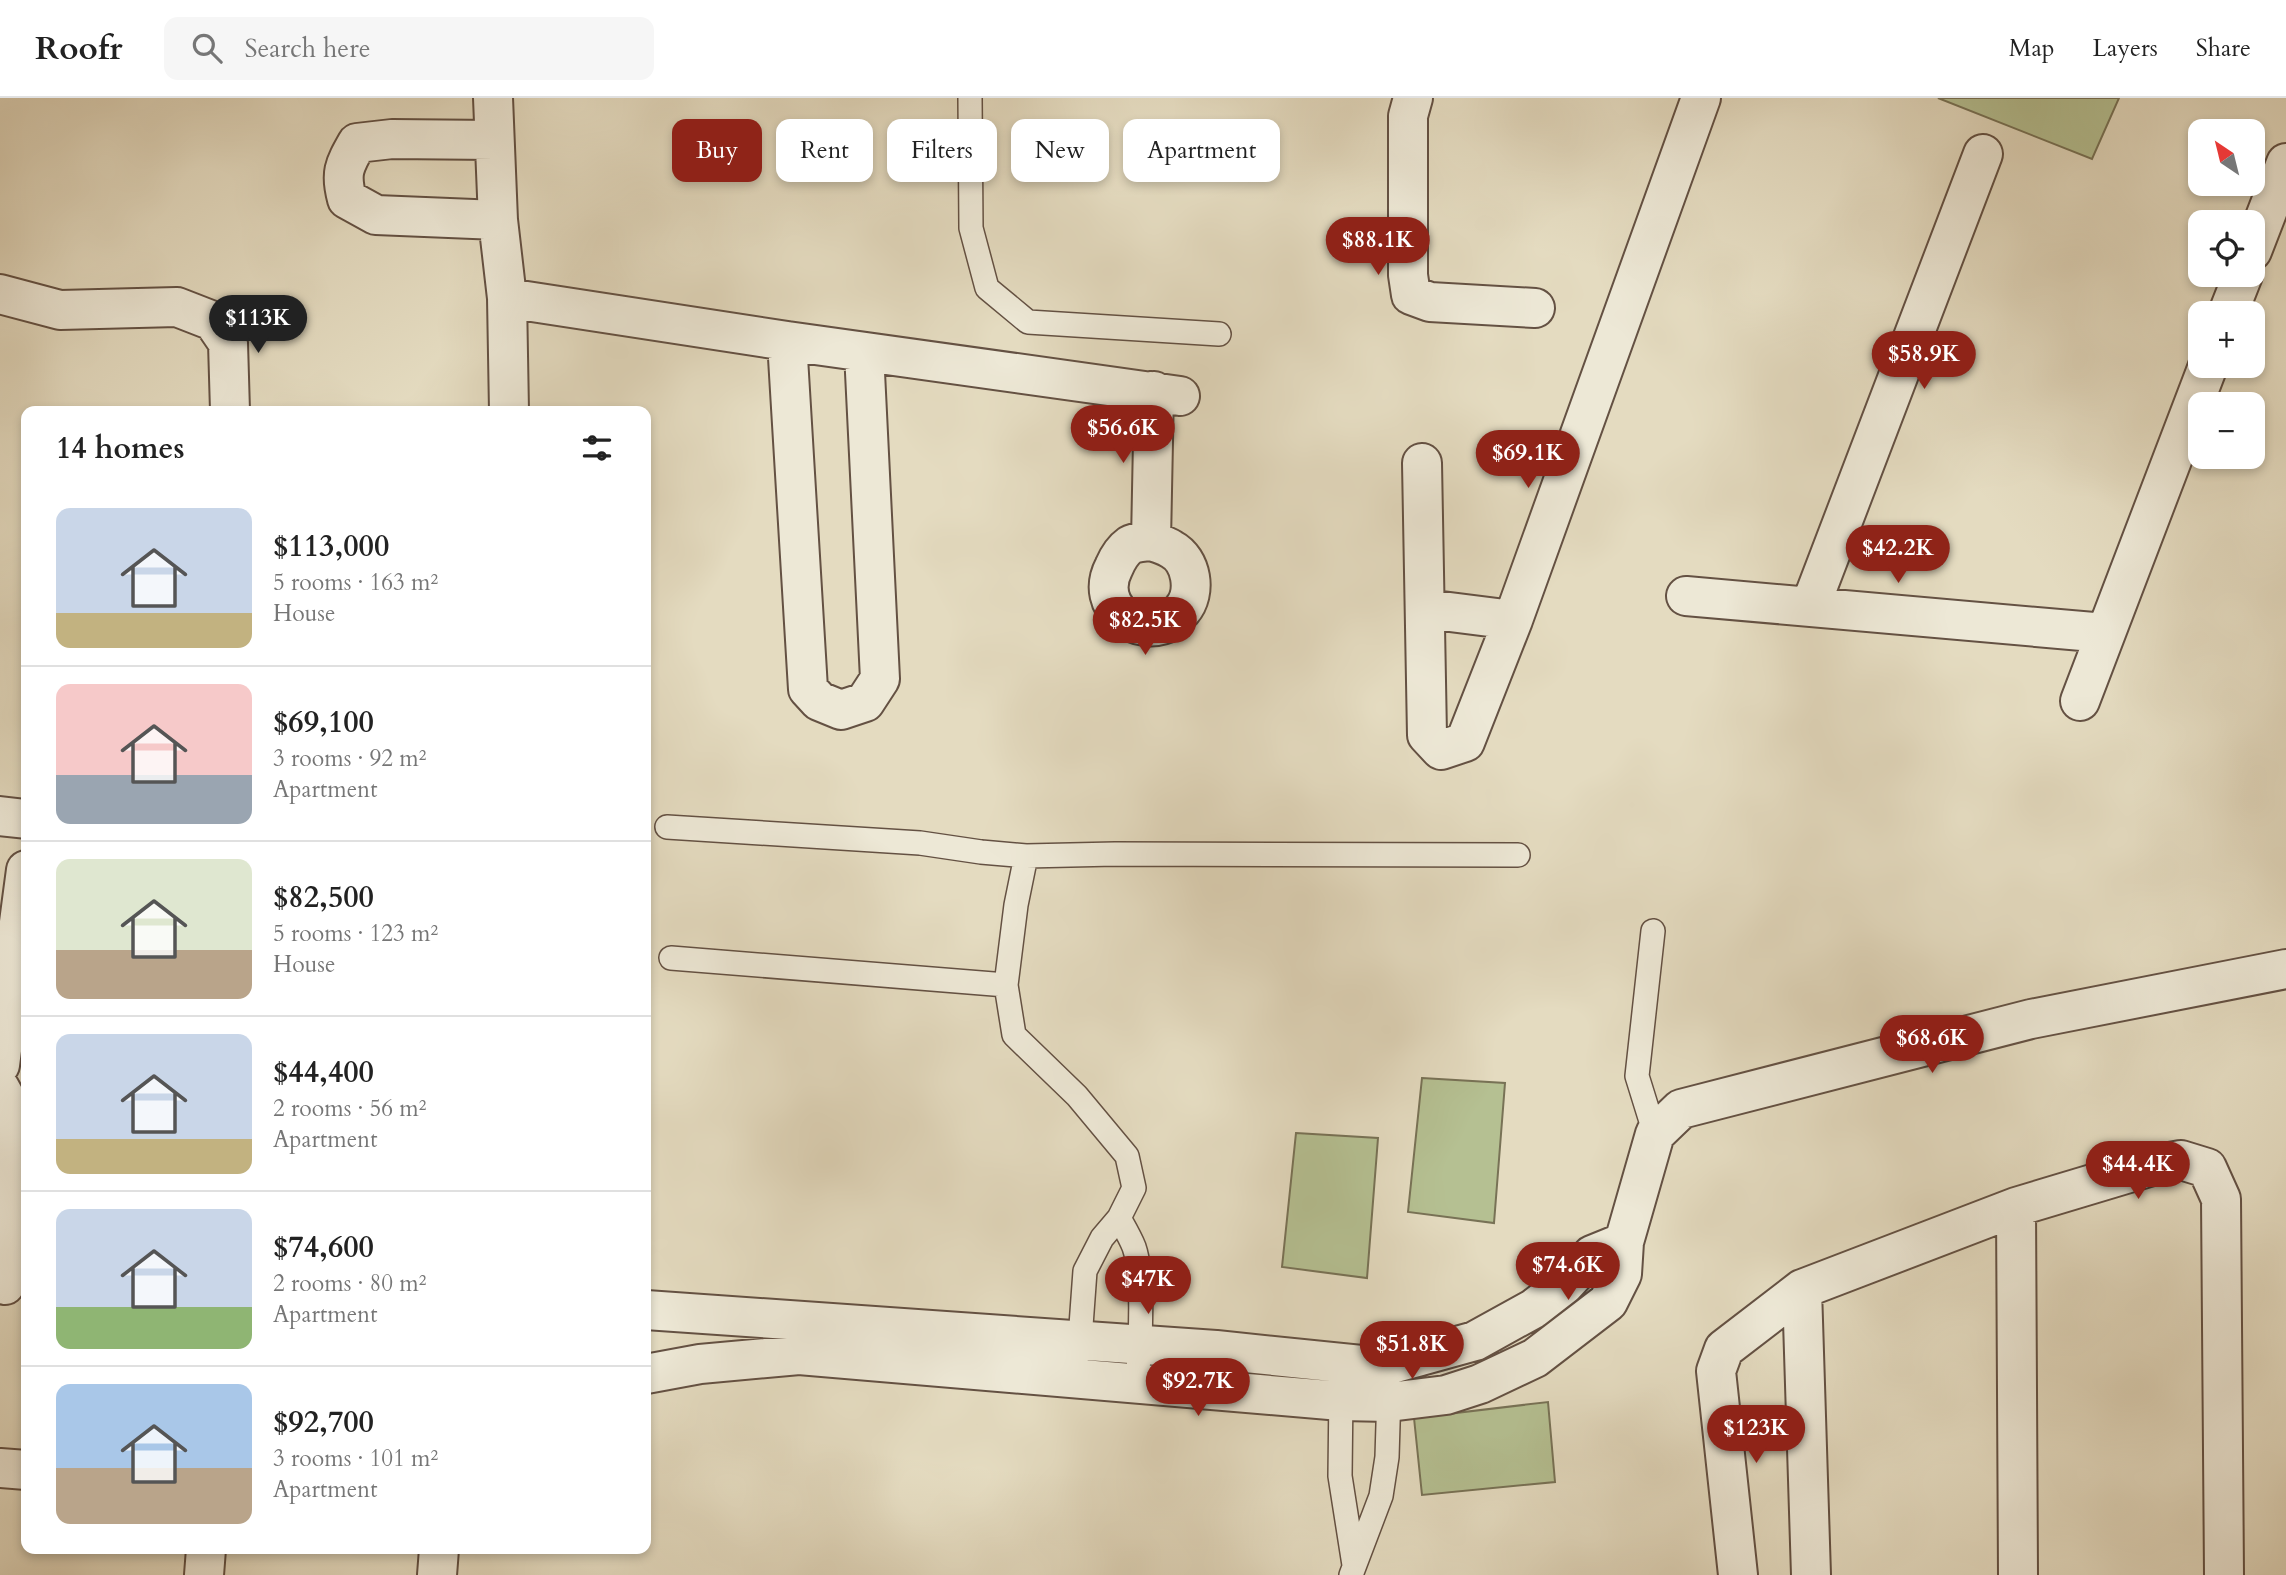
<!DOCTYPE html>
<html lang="en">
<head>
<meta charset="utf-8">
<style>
	:root { --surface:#fff; --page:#f6f6f6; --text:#222; --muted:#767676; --line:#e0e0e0; --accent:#8f2418 }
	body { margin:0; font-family:Cardo,serif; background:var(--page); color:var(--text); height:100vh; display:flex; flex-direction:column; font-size:26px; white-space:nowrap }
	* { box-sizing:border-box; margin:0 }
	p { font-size:23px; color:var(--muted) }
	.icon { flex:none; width:38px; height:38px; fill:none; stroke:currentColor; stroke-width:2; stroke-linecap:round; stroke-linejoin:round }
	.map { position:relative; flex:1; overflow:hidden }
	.side { position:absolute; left:21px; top:308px; width:630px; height:1148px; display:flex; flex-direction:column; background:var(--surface); border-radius:14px; box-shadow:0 4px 10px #0003 }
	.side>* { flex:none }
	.banner { position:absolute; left:672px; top:21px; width:665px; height:63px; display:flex; gap:14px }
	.needle { width:46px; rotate:325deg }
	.tools { position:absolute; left:2188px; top:21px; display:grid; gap:14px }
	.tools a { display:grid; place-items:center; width:77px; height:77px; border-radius:14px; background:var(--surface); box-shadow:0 4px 10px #0003; font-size:35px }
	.price { position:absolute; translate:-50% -60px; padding:0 16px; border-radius:24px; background:var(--accent); color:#fff; font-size:23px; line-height:46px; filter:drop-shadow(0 2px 4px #0008) }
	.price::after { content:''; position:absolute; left:50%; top:42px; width:21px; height:16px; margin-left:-10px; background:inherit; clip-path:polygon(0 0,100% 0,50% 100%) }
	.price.on { background:#222; color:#fff }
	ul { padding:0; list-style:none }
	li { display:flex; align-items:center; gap:21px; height:175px; padding:0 35px }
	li+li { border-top:2px solid var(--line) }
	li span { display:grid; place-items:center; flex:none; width:196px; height:140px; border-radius:14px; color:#555 }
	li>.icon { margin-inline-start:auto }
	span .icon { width:84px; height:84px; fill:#fffc; stroke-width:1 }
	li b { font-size:30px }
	h2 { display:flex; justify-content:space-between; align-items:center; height:84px; padding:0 35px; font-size:30px }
	.chip { padding:0 24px; border-radius:14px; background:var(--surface); box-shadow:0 4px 10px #0003; font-size:24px; line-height:63px }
	.chip.on { background:var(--accent); color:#fff }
	header { display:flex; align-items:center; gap:42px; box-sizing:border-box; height:98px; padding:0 35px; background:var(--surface); border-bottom:2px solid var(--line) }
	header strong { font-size:33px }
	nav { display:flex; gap:38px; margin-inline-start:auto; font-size:24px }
	.search { width:490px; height:63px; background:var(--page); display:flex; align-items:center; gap:18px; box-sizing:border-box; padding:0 24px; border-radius:14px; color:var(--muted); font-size:26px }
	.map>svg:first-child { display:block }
	.green { fill:#b5c092; stroke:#787256; stroke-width:2 }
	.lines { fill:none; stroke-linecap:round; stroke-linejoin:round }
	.service-casing { stroke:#645143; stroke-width:26 }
	.minor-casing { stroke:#645143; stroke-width:42 }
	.service { stroke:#ede8d6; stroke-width:23 }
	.minor { stroke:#ede8d6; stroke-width:38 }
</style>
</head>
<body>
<header>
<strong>Roofr</strong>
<div class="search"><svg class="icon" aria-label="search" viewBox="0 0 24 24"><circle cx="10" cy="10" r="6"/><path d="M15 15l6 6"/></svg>Search here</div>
<nav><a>Map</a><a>Layers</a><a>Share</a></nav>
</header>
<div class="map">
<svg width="2286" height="1477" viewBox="0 0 2286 1477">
	<rect width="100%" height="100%" fill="#e4dbc0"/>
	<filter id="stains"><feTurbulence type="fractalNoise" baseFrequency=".00286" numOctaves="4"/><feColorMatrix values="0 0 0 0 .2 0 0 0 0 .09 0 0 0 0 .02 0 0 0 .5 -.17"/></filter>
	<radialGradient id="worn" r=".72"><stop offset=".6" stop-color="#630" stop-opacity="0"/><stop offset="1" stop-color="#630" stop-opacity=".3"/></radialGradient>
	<!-- green -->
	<path class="green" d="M 1938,0 L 2119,0 L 2092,61 Z
		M 1422,980 L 1505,985 L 1494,1125 L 1408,1114 Z
		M 1296,1035 L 1378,1040 L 1367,1180 L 1282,1169 Z
		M 1548,1304 L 1555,1384 L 1422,1397 L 1414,1320 Z"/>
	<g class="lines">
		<!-- service casing -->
		<g class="service-casing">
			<path id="service" d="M 970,0 L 971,130 L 987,190 L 1028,224 L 1219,236
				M 667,729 L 920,745 L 981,754 L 1026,758
				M 1653,833 L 1637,978 L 1655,1036
				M 671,860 L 1006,887
				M 1119,1120 C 1124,1129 1130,1139 1134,1149 C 1145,1181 1140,1250 1137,1285
				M 1079,1255 L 1085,1173 L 1102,1140 L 1119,1120 L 1134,1090 L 1127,1058 L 1077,998 L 1014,937 L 1006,887 L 1016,807 L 1026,758 L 1115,756 L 1518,757
				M 1341,1293 L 1340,1378 L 1354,1467
				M 1351,1477 L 1381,1398 L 1387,1359 L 1389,1294"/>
		</g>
		<!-- minor casing -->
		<g class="minor-casing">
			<path id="minor" d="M 493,0 L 498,122 L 507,200 L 509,313
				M 1413,0 L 1408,18 L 1408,177 L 1411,197 L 1430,204 L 1535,210
				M 494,42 L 392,41 L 357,45 C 344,68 340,75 347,101 L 376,117 L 498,122
				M 2252,153 L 2286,65
				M 0,196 L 60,212 L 177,209 L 213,223 L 228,245 L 230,313
				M 507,200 L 787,243 L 1180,298
				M 2228,215 L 2243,177
				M 787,243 L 808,591 L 819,603 L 841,612 L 865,604 L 880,581 L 864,254
				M 1422,365 L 1427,637 L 1441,652 L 1465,644 L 1513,522 L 1701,0
				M 1151,443 C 1157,445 1165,447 1171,451 C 1192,462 1197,495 1182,512 C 1179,515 1175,521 1171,523 C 1139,542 1093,509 1114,469 C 1117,462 1123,452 1130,447 C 1135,444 1145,444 1151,443 Z
				M 1151,443 L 1154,293
				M 1686,498 L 2105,535
				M 1810,509 L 1983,56
				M 1426,511 L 1513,522
				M 2080,603 L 2208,268
				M 0,718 L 26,721
				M 0,967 L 26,772
				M 0,990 L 18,1023 L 18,1052 L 5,1187
				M 2016,1109 L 2018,1477
				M 1802,1191 L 1811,1477
				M 646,1212 L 1216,1252 L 1381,1269 L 1475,1243 L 1533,1211 L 1564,1187 L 1592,1157 L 1624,1144
				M 646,1276 L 700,1266 L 799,1257 L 1341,1303 L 1389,1304 L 1446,1297 L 1480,1286 L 1535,1260 L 1608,1204 L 1622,1176 L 1624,1144 L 1655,1036 L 1681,1011 L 2031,921 L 2286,871
				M 0,1370 L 26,1372
				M 204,1477 L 206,1451
				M 437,1477 L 439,1451
				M 1738,1477 L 1716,1273 L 1724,1251 L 1802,1191 L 2016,1109 L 2159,1066 L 2181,1062 L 2207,1070 L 2221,1101 L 2224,1477"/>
		</g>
		<!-- service -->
		<use href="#service" class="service"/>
		<!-- minor -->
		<use href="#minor" class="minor"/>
	</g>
	<rect width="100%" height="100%" filter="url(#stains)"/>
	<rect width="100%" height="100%" fill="url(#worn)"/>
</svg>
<div class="tools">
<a><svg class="needle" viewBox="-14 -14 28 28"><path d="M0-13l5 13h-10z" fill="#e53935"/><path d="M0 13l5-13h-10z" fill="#767676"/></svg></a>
<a><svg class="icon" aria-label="locate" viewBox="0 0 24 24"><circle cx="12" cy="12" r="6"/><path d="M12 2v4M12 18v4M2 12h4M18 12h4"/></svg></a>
<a>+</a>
<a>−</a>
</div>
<b class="price" style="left:1378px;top:179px">$88.1K</b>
<b class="price on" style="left:258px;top:257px">$113K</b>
<b class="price" style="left:1924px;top:293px">$58.9K</b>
<b class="price" style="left:1123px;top:367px">$56.6K</b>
<b class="price" style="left:1528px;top:392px">$69.1K</b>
<b class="price" style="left:1898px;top:487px">$42.2K</b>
<b class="price" style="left:1145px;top:559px">$82.5K</b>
<b class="price" style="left:1932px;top:977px">$68.6K</b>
<b class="price" style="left:2138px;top:1103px">$44.4K</b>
<b class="price" style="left:1568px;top:1204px">$74.6K</b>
<b class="price" style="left:1148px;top:1218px">$47K</b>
<b class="price" style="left:1412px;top:1283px">$51.8K</b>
<b class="price" style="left:1198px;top:1320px">$92.7K</b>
<b class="price" style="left:1756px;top:1367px">$123K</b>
<div class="banner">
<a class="chip on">Buy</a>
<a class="chip">Rent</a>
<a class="chip">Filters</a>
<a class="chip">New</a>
<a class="chip">Apartment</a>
</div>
<section class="side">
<h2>14 homes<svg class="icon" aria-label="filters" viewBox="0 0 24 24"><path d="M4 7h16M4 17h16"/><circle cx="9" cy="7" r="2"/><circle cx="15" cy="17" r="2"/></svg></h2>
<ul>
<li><span style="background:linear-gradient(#c9d6e8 75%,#c2b280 0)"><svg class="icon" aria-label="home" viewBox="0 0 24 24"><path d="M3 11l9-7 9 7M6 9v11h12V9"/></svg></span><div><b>$113,000</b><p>5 rooms · 163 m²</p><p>House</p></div></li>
<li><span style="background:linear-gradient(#f6c9c9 65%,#9aa5b1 0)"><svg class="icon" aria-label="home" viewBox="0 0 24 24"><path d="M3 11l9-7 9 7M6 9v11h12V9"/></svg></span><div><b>$69,100</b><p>3 rooms · 92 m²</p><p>Apartment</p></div></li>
<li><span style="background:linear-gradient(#dfe7d0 65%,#b9a48a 0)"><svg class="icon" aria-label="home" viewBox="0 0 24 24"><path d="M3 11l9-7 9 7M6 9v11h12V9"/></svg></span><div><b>$82,500</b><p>5 rooms · 123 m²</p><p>House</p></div></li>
<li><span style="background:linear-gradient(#c9d6e8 75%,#c2b280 0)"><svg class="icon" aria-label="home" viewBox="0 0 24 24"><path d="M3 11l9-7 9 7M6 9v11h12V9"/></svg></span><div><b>$44,400</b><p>2 rooms · 56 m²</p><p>Apartment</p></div></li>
<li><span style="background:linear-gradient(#c9d6e8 70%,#8fb573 0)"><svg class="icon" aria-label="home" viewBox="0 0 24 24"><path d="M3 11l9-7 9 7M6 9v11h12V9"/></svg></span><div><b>$74,600</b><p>2 rooms · 80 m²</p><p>Apartment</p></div></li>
<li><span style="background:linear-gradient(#a9c7e8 60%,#b9a48a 0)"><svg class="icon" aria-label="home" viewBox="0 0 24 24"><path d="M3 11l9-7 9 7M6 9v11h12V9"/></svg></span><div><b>$92,700</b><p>3 rooms · 101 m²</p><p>Apartment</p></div></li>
</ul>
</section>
</div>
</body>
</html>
